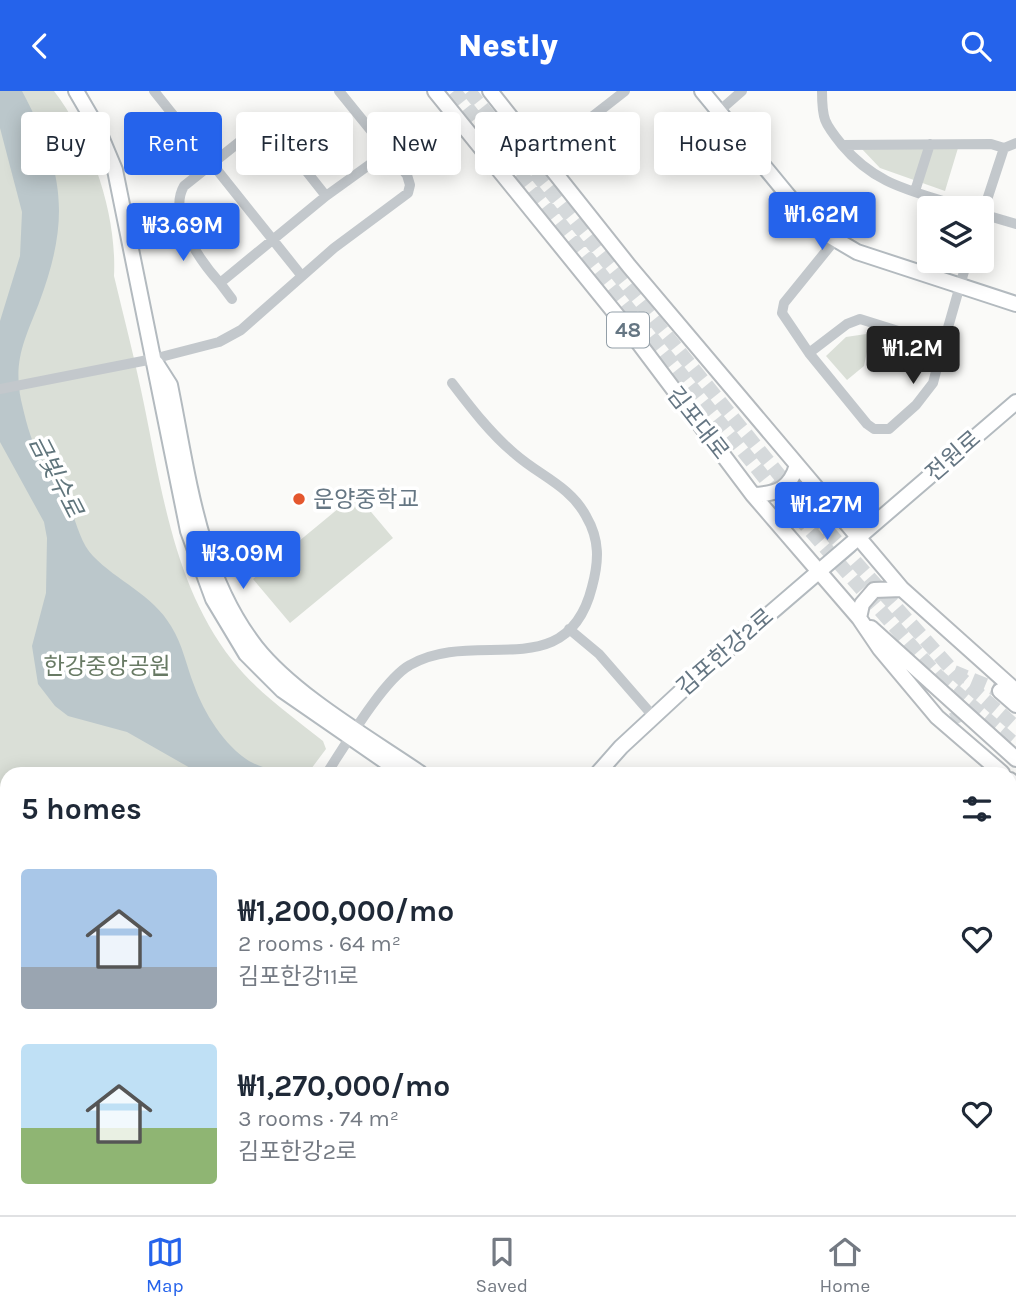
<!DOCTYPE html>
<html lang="en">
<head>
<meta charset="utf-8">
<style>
	:root { --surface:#fff; --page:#f6f6f7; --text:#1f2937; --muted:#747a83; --line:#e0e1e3; --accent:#2563eb }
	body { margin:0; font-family:Karla,"Noto Sans KR",sans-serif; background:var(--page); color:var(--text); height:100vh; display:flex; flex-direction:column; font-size:26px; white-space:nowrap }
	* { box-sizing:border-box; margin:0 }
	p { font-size:23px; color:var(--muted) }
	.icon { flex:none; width:38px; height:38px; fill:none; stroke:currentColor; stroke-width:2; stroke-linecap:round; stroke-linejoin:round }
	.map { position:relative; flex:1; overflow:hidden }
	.sheet { position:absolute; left:0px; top:676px; width:1017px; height:450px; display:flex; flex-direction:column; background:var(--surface); border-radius:21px 21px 0 0; box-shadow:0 4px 18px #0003 }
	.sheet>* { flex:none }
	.top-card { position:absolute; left:21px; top:21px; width:975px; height:63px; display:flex; gap:14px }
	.tools { position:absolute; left:917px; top:105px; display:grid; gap:14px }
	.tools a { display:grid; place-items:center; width:77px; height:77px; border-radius:7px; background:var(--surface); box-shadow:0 4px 18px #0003; font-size:35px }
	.price { position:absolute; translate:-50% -60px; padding:0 16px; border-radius:7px; background:var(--accent); color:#fff; font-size:23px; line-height:46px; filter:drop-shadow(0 2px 4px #0008) }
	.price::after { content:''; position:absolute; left:50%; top:42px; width:21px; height:16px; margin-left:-10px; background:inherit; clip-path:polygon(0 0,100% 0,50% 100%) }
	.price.current { background:#222; color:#fff }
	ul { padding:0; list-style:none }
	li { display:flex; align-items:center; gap:21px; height:175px; padding:0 21px }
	li span { display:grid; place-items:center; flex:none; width:196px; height:140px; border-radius:7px; color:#555 }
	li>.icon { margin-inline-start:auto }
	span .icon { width:84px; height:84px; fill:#fffc; stroke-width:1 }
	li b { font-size:30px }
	h2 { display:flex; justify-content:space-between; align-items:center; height:84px; padding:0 21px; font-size:30px }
	.tag { padding:0 24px; border-radius:7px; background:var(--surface); box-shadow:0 4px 18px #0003; font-size:24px; line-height:63px }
	.tag.current { background:var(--accent); color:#fff }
	header { display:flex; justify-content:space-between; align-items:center; height:91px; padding:0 21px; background:var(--accent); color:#fff; font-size:32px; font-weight:800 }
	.dock { display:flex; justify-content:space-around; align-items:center; height:98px; border-top:2px solid var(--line); background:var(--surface); font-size:19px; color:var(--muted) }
	.dock a { display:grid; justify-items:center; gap:4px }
	.dock .current { color:var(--accent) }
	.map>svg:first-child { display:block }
	.green { fill:#dadfd7 }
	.water { fill:#bbc7cb }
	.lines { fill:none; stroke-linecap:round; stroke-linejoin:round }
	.secondary-tunnel { stroke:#d5d9db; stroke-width:14; stroke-dasharray:14 7; stroke-linecap:butt }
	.primary-tunnel { stroke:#d5d9db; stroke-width:14; stroke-dasharray:14 7; stroke-linecap:butt }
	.secondary-casing { stroke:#b3babf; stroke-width:18 }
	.primary-casing { stroke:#b5babe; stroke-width:18 }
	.street { stroke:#c3c8cc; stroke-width:10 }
	.secondary { stroke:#fff; stroke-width:14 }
	.primary { stroke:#fff; stroke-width:14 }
	.poi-dot { fill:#e4572e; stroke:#fff; stroke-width:2.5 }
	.labels { text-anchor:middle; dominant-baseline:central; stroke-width:7; stroke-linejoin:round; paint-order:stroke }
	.shield { fill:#fff; stroke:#939fa8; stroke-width:2 }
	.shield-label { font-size:21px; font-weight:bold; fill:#657683 }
	.street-label { font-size:23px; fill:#657683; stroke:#fff }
	.poi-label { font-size:23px; fill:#657683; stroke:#fff; text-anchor:start }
	.park-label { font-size:23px; fill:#687a64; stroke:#fff }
	.water-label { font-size:24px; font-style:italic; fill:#60757c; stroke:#fff }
</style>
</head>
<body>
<header><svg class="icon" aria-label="back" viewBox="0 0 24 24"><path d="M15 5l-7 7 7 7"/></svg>Nestly<svg class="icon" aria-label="search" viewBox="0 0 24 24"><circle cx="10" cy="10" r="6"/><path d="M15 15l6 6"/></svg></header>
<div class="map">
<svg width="1016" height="1124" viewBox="0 0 1016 1124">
	<rect width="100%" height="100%" fill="#fafaf8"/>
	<!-- green -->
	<path class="green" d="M 0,0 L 54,0 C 92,50 117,122 114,185 C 123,223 133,261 141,299 C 161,392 172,492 232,569 C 257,601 292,625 323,650 L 326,658 L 308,682 L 7,682 L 7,1085 L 0,1080 Z
		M 861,57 L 958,57 L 945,100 L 880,77 Z
		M 866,243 L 870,246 L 864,275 L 847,289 L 826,265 L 846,246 Z
		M 356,403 L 393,447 L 290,532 L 253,488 Z"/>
	<!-- water -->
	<path class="water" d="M 0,0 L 22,0 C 64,79 71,127 39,212 C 25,248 13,269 21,309 C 25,326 30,348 39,364 C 46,376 58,385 64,398 C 73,418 78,450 93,465 C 117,490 153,504 171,535 C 183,554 186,574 194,594 C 204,622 224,654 249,670 C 258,675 269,678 279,682 L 199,682 L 127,641 L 68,625 L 55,615 L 38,593 L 32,555 L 46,502 L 47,447 L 44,431 L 0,351 L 0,230 L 20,165 L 22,121 L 0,37 Z"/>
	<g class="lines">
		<!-- secondary-tunnel -->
		<path class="secondary-tunnel" d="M 954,581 L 1016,636
			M 938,585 L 1016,654"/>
		<!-- primary-tunnel -->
		<path class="primary-tunnel" d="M 454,0 L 771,395 L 938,585 L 961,631
			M 469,0 L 793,401 L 954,581 L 1000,600"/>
		<!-- secondary casing -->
		<g class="secondary-casing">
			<path id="secondary" d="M 76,0 L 97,36 L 115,79 L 188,440 L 213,508 L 246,563 L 282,599 L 402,682
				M 702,0 L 800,119 L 823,141 L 857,161 L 1016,213
				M 156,272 L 170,294 C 188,382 198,482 256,556 C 294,604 369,647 420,682
				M 598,682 L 621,656 L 703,580 L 1016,311
				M 0,1103 L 7,1108
				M 22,1118 L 30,1124
				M 794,1118 L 796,1124
				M 810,1118 L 811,1124
				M 289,1124 L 293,1118"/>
		</g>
		<!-- primary casing -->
		<g class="primary-casing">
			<path id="primary" d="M 435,0 L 632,243 L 753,404 L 859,527 L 880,558 L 937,626 L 1002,682
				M 490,0 L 629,175 L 902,498 L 1016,600
				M 753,404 C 777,403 790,398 797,374
				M 859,527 L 862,513 L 874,499 L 902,498
				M 871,537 L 1016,668
				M 1000,600 L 1016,614
				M 1010,689 L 1016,695"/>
		</g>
		<!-- street -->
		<path class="street" d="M 154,0 L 301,184
			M 822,0 C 822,28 824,32 842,54 C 877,96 915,100 965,117
			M 718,21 L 742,0
			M 593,25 L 625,0
			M 842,54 L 991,53 L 1004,57
			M 915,100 L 930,53
			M 326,105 L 220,192 C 201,171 167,124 184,95 L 248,44 L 263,37 L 280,47 L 326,105 L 387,61
			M 982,123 L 1016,133
			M 982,124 L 1004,57 L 1016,52
			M 835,149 L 784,212 L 782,222 L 809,262 L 847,233 L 860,228 L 943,254 L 967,170
			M 220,192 L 232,208
			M 809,262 L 867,333 L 874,338 L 889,338 L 916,314 L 933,292 L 943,254
			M 0,298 L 153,268 L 219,251 L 241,239 L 334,157 L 408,102 L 410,94 L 407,84 L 339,0
			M 569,538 L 599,563 L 653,625
			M 327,682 C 344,656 384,588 410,574 C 475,536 567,596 592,496 C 599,470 600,449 586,425 C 570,395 540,385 515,363 C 491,343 471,317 452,292
			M 564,1118 L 566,1124"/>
		<!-- secondary -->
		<use href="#secondary" class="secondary"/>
		<!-- primary -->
		<use href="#primary" class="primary"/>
	</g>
	<!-- markers -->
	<circle class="poi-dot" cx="299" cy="408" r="7"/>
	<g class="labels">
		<!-- shield labels -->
		<rect class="shield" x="607" y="221.5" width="42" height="35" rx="5"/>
		<g class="shield-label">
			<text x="628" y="239">48</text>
		</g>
		<!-- street labels -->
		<g class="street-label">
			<text transform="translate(698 332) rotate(52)">김포대로</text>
			<text transform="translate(953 365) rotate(-41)">전원로</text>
			<text transform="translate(725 561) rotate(-41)">김포한강2로</text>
		</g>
		<!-- poi labels -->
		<g class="poi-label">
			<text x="313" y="408">운양중학교</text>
		</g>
		<!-- park labels -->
		<g class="park-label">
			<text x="107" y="575">한강중앙공원</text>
		</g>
		<!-- water labels -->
		<g class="water-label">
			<text transform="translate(56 385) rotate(63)">금빛수로</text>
		</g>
	</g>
</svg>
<div class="tools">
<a><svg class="icon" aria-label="layers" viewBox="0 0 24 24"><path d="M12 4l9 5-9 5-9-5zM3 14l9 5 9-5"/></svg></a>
</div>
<b class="price" style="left:822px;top:161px">₩1.62M</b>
<b class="price" style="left:183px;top:172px">₩3.69M</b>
<b class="price current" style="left:913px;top:295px">₩1.2M</b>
<b class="price" style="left:827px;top:451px">₩1.27M</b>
<b class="price" style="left:243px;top:500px">₩3.09M</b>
<div class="top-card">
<a class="tag">Buy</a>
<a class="tag current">Rent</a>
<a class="tag">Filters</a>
<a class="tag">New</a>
<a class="tag">Apartment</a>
<a class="tag">House</a>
</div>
<section class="sheet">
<h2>5 homes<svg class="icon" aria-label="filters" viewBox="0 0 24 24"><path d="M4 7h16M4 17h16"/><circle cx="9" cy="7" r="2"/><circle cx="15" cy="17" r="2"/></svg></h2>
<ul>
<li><span style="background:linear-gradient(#a9c7e8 70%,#9aa5b1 0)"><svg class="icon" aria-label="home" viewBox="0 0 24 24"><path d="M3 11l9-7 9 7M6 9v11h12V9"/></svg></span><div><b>₩1,200,000/mo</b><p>2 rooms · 64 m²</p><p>김포한강11로</p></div><svg class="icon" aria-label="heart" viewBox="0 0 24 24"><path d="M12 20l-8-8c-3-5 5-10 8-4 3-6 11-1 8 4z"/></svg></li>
<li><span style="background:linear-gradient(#bfe0f5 60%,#8fb573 0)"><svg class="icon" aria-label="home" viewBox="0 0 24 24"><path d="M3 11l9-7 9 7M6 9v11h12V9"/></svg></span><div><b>₩1,270,000/mo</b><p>3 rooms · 74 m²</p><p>김포한강2로</p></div><svg class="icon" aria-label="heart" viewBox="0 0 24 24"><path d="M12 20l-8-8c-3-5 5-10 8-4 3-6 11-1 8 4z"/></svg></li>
</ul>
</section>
</div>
<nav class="dock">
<a class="current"><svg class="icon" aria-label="map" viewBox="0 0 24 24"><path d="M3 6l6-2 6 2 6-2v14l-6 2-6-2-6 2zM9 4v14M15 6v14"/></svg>Map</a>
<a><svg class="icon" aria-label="saved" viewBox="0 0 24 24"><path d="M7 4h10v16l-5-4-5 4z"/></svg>Saved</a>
<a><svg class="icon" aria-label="home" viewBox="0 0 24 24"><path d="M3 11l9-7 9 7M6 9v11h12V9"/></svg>Home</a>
</nav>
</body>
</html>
